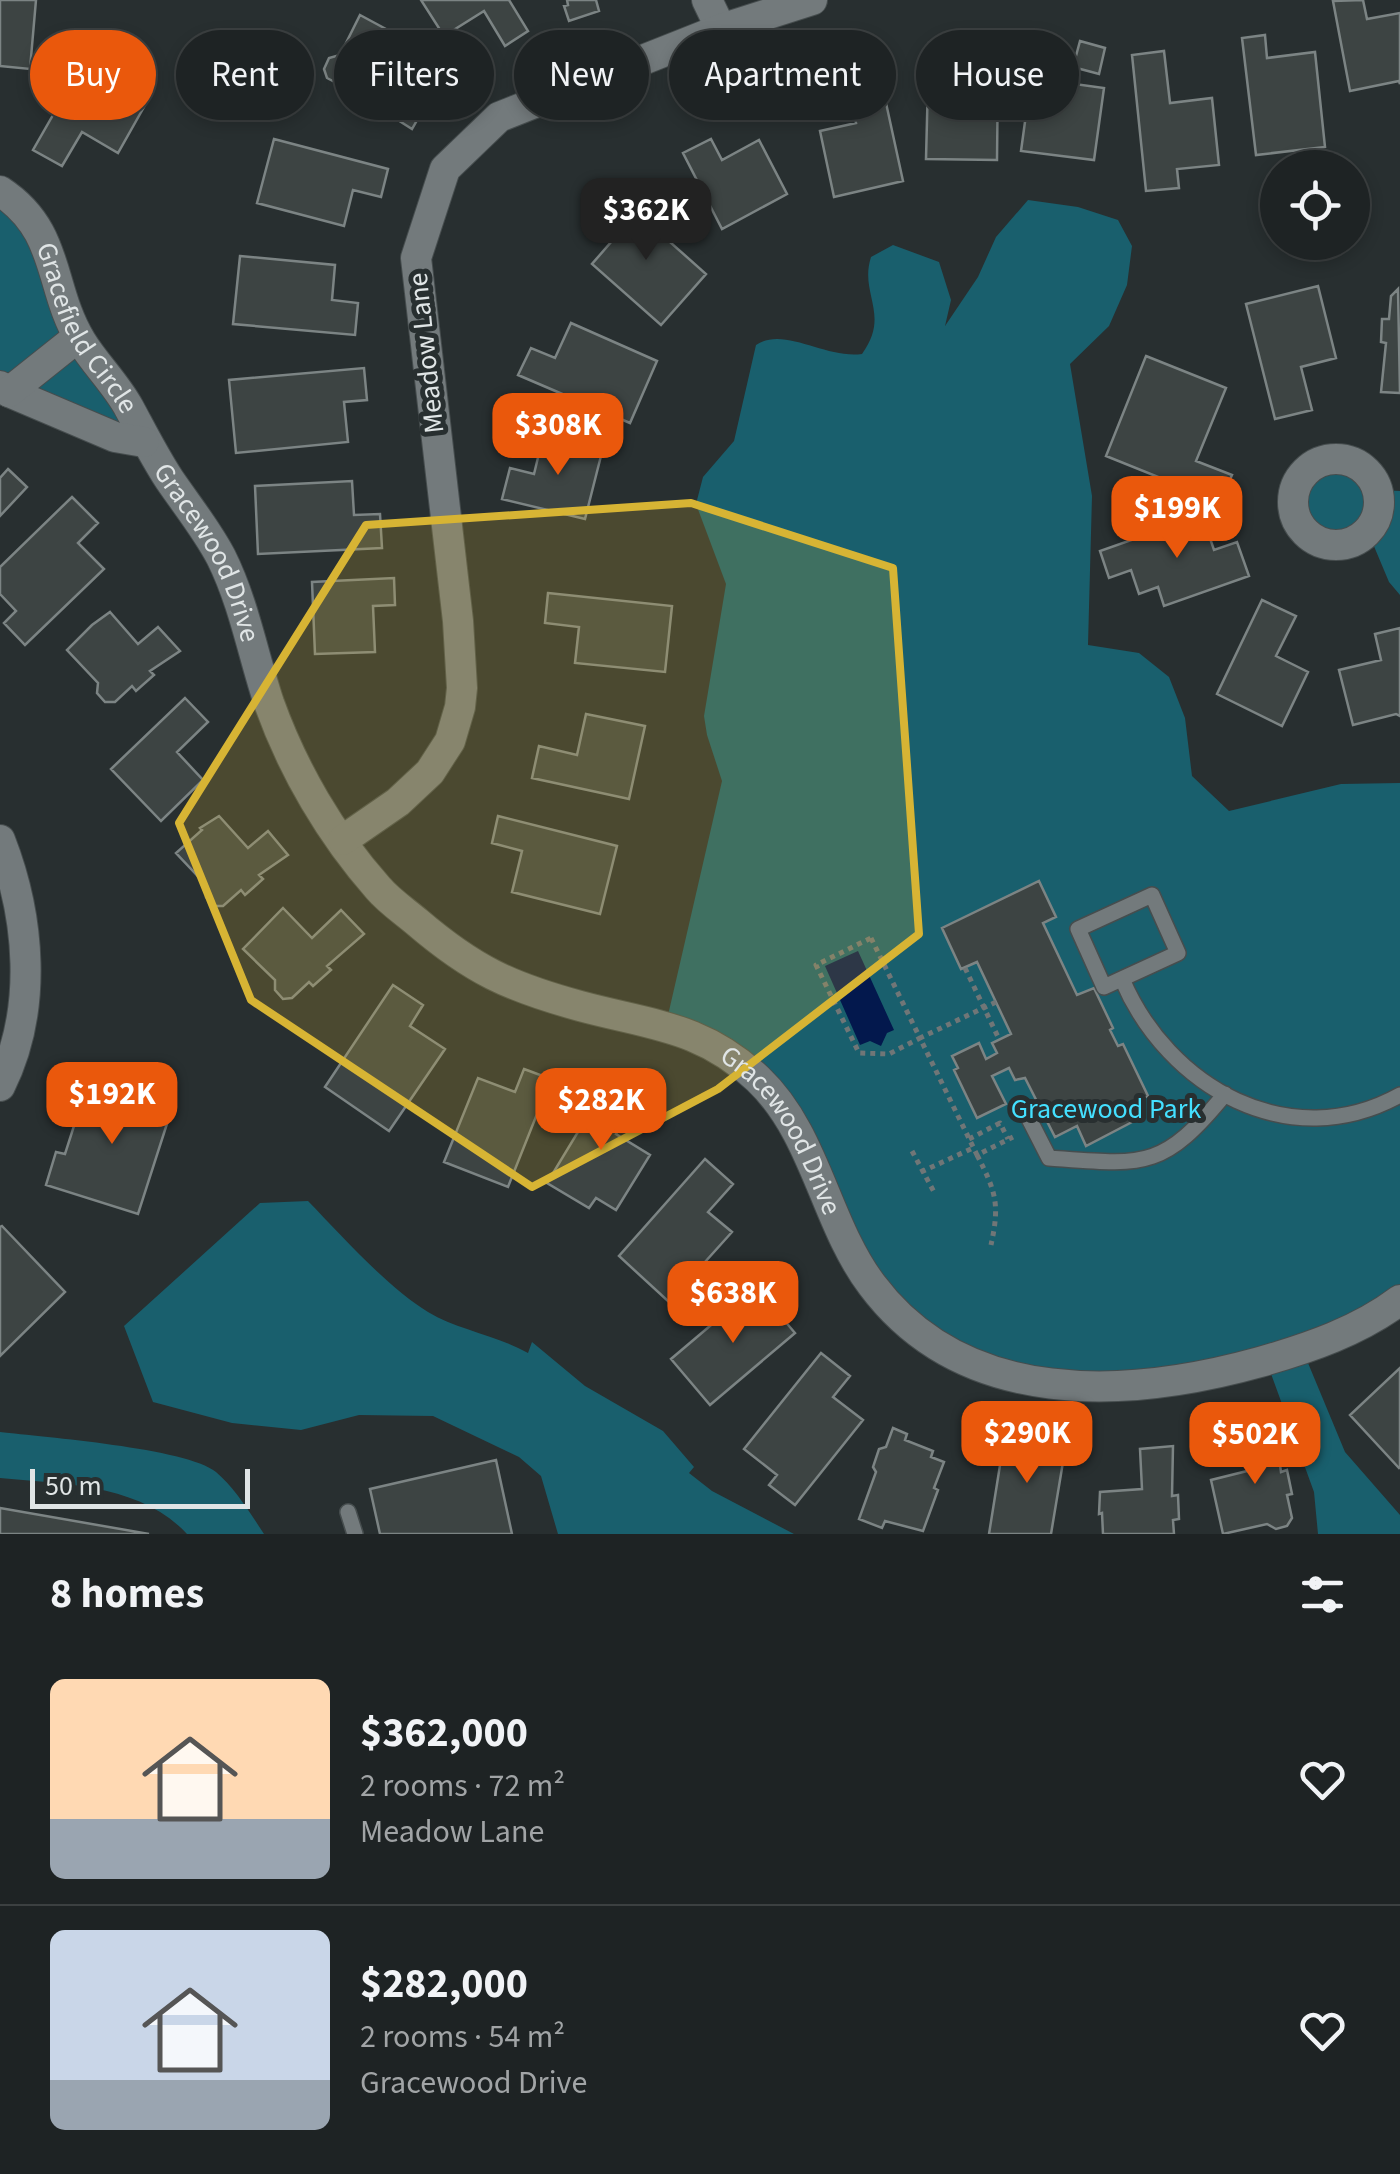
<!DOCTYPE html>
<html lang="en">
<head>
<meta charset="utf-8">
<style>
	:root { --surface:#1e2324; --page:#262b2c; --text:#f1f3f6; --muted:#a1a4a6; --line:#3c4041; --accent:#ea580c }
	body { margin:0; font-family:"Source Sans 3",sans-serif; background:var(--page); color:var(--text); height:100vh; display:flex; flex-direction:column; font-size:38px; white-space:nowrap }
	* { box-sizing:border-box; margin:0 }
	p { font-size:32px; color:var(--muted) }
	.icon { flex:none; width:55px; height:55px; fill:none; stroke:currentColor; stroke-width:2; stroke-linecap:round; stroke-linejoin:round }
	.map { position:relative; height:1534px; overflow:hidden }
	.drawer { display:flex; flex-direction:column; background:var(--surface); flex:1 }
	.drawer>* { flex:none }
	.hud { position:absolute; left:30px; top:30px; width:1340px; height:90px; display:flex; gap:20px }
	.buttons { position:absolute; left:1260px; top:150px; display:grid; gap:20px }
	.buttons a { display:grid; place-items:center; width:110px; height:110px; border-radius:50%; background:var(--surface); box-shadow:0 5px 15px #0003,0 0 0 2px var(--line); font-size:50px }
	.scale { position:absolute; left:30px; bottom:25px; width:220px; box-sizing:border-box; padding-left:10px; border:5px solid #e0e5e6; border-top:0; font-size:28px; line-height:35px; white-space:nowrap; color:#e0e5e6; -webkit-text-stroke:8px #282f30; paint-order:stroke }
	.price { position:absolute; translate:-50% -85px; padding:0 22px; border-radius:20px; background:var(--accent); color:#fff; font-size:32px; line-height:65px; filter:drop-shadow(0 2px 5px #0008) }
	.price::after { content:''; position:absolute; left:50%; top:60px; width:30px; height:22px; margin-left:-15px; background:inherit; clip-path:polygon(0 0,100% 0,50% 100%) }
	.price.active { background:#222; color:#fff }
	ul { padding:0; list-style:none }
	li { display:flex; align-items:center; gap:30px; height:250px; padding:0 50px }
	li+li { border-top:2px solid var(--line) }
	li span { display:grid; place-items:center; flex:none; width:280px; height:200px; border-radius:15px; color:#555 }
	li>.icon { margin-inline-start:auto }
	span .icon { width:120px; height:120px; fill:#fffc; stroke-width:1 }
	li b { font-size:42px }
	h2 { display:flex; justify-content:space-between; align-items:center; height:120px; padding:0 50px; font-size:42px }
	.pill { padding:0 35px; border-radius:45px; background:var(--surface); box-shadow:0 5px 15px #0003,0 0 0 2px var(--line); font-size:35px; line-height:90px }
	.pill.active { background:var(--accent); color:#fff }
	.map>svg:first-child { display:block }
	.green { fill:#195f6d }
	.water { fill:#03184d }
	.building { fill:#3d4443; stroke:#7c8484; stroke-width:2.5 }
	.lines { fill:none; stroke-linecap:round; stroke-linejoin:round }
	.service-casing { stroke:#464d4e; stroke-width:18 }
	.minor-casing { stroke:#464d4e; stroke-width:32 }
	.path { stroke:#707677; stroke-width:5; stroke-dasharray:5 5; stroke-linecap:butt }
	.service { stroke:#737a7c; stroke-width:15 }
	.minor { stroke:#737a7c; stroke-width:30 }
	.marked { fill:#d7b434; fill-opacity:0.2; stroke:#d7b434; stroke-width:8; stroke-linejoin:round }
	.labels { text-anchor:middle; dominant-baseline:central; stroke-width:10; stroke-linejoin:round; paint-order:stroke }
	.street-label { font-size:28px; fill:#e0e5e6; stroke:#282f30 }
	.park-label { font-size:28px; fill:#44e0ff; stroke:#282f30 }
</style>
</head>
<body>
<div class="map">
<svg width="1400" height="1534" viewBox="0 0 1400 1534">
	<rect width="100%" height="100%" fill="#282f30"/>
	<!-- green -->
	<path class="green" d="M 0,191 L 144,442 L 0,386 Z
		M 1028,200 L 1078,207 L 1118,220 L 1132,246 L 1127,285 L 1109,326 L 1070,364 L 1092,496 L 1088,645 L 1139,653 L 1169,677 L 1185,718 L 1192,776 L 1229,811 L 1341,784 L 1400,783 L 1400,1300 L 1303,1351 L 1345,1452 L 1400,1515 L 1400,1534 L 1318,1534 L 1314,1492 L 1266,1360 L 1021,1378 L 896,1315 L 789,1119 L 666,1024 L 722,781 L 707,735 L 704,716 L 726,584 L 696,504 L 703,477 L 734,441 L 756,345 C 784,326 825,359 862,354 C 891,314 859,294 871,257 L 893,245 L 939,262 L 951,300 L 945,326 L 978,277 L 996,237 Z
		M 1337,458 L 1362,467 L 1378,490 L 1400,491 L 1400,595 L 1389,582 L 1368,532 C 1296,579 1258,469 1337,458 Z
		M 308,1201 C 342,1236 387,1287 428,1312 C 458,1330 496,1335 528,1353 L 532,1342 L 585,1386 L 663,1431 L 694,1467 L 689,1473 L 712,1491 L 794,1534 L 558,1534 L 541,1476 L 519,1457 L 433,1416 L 359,1415 L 301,1430 L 232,1423 L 153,1402 L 124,1326 L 260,1203 Z
		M 0,1432 C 43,1437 187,1448 216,1472 C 235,1488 250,1513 264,1534 L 187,1534 C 141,1484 63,1484 0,1478 Z"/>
	<!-- water -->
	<path class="water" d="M 858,951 L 894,1030 L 887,1033 L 881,1046 L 870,1041 L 860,1045 L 825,966 Z"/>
	<!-- building -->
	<path class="building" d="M 0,0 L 36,0 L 30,69 L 0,66 Z
		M 421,0 L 509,0 L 528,31 L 505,46 L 484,11 L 444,36 Z
		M 567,0 L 596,0 L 599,11 L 569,21 L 564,6 L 568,5 Z
		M 1363,0 L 1367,19 L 1400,13 L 1400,84 L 1399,81 L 1350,91 L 1333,1 Z
		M 360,15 L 410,42 L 389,80 L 428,101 L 412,129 L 368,101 L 366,106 L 345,94 L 348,89 L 327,78 L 324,69 L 329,58 L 340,55 Z
		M 1265,35 L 1267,58 L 1315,52 L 1325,147 L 1256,155 L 1242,38 Z
		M 1080,41 L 1105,48 L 1099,74 L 1073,67 Z
		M 929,43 L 954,43 L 953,65 L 998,66 L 997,160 L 926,159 Z
		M 1164,51 L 1170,103 L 1212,98 L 1219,165 L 1177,169 L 1179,188 L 1146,191 L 1132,55 Z
		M 876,57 L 903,181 L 834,197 L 820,131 L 856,123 L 843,64 Z
		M 84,61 L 149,98 L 118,153 L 82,132 L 62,166 L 33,150 Z
		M 1031,78 L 1104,88 L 1094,160 L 1021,151 Z
		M 274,139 L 388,169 L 381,197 L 353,190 L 344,226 L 257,203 Z
		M 711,139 L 722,160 L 759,140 L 787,194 L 722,229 L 683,153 Z
		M 617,195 L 706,274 L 661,325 L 592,264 L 618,234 L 598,216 Z
		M 240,256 L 335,265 L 332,300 L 358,303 L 355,335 L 233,324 Z
		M 1318,286 L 1336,358 L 1301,367 L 1312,410 L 1275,419 L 1246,304 Z
		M 1398,289 L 1400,393 L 1381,392 L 1386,343 L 1381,342 L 1382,319 L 1389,319 L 1391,296 Z
		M 571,323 L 657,361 L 630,423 L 518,375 L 531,348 L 555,358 Z
		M 1146,356 L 1226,388 L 1196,461 L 1232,475 L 1220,502 L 1106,456 Z
		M 364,368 L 367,400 L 344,402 L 348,442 L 236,453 L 229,380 Z
		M 544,433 L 603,448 L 585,519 L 502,499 L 510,468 L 534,474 Z
		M 8,469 L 27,487 L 0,516 L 0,478 Z
		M 352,481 L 354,515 L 380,514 L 382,548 L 258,554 L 255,486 Z
		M 72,497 L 98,523 L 78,543 L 104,569 L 25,645 L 4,623 L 16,611 L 0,594 L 0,567 Z
		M 1202,515 L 1214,550 L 1237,542 L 1249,576 L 1164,606 L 1158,587 L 1139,594 L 1131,570 L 1109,578 L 1100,551 Z
		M 394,578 L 395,605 L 373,606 L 375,652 L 315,654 L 312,582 Z
		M 548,593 L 672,606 L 665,672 L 575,663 L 579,627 L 545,623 Z
		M 1262,600 L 1296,616 L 1276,656 L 1308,672 L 1282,726 L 1217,694 Z
		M 110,612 L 138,644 L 158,627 L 180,651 L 150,671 L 154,675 L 136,691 L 132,686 L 115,702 L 105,702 L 97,693 L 98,683 L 67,650 L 92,625 Z
		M 1400,628 L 1400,716 L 1396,714 L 1353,725 L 1339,670 L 1381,660 L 1375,634 Z
		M 185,698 L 208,722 L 177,752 L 203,780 L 161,821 L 111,769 Z
		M 586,714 L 645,726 L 629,799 L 532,778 L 539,746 L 577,755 Z
		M 219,816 L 248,848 L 268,831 L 288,855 L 259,875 L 263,879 L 245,895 L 241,890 L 223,906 L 214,906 L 206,897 L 207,886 L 176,853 L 202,830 L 200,828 Z
		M 498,816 L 617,846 L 600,914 L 512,892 L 522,851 L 492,843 Z
		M 1039,881 L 1056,917 L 1043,923 L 1077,995 L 1094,988 L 1113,1028 L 1110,1030 L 1118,1046 L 1123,1044 L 1148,1096 L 1127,1106 L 1134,1121 L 1086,1146 L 1077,1126 L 1055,1137 L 1025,1078 L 1015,1080 L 1009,1068 L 992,1076 L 1006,1104 L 977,1118 L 954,1070 L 958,1068 L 952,1056 L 979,1043 L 986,1059 L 997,1053 L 992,1043 L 1011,1034 L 977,962 L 961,969 L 942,928 Z
		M 283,908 L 312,938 L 341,910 L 364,934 L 327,966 L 331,970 L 313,986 L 309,982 L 292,998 L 283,999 L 275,990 L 275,980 L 243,949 Z
		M 393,985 L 423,1005 L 410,1026 L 445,1049 L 389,1131 L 325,1087 Z
		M 524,1069 L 551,1079 L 508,1187 L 444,1162 L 478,1078 L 515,1092 Z
		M 89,1079 L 173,1105 L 138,1214 L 46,1185 L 56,1152 L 65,1154 Z
		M 610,1079 L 639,1096 L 616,1134 L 650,1155 L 616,1210 L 596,1198 L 589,1208 L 547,1183 Z
		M 705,1159 L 733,1184 L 708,1212 L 732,1232 L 669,1302 L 619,1256 Z
		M 2,1226 L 65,1292 L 0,1356 L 0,1227 Z
		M 756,1287 L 795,1333 L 710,1405 L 671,1359 Z
		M 821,1353 L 850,1376 L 833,1397 L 863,1420 L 795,1505 L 769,1485 L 777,1475 L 744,1449 Z
		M 1400,1368 L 1400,1467 L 1399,1468 L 1350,1415 Z
		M 1274,1423 L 1281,1472 L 1287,1470 L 1292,1494 L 1287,1495 L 1292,1518 L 1287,1526 L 1276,1529 L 1267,1524 L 1223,1534 L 1211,1480 L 1251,1470 L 1241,1431 Z
		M 893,1428 L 907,1434 L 905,1440 L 933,1451 L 931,1457 L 944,1462 L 934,1488 L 938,1490 L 923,1531 L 885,1521 L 882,1528 L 859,1519 L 876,1472 L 873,1467 L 879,1449 L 886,1447 Z
		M 1005,1434 L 1066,1444 L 1051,1534 L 989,1534 Z
		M 1173,1446 L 1172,1496 L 1178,1495 L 1179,1519 L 1173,1520 L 1174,1534 L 1103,1534 L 1102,1513 L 1099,1514 L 1100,1492 L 1142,1489 L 1140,1449 Z
		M 496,1460 L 512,1534 L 380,1534 L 370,1489 Z
		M 0,1508 L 149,1534 L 0,1534 Z"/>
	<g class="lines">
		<!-- service casing -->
		<g class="service-casing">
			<path id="service" d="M 1152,895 L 1178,953 L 1104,987 L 1078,929 Z
				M 1122,979 C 1168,1088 1290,1156 1400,1095
				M 1023,1107 L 1049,1158 C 1143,1165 1162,1171 1225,1094
				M 348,1512 L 355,1534"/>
		</g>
		<!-- minor casing -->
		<g class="minor-casing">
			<g id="minor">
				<path d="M 707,0 L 721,29"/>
				<path id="s1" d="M 0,191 C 61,231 48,287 81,341 C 95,364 116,384 129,408 C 142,432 154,456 169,479 C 186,504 207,530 221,557 C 244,603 253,655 269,703 C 293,770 331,835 378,888 C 389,901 404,911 417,922 C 473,970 510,987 580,1006 C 650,1025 702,1026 758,1079 C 816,1134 825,1223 872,1285 C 964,1408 1127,1399 1260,1362 C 1309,1348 1359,1331 1400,1300"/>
				<path d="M 0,386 L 9,392 L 115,437 L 144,442"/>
				<path d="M 9,392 L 78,337"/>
				<circle cx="1336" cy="502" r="43"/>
				<path d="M 0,840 C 30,917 38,1010 0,1086"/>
				<path d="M 343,840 L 398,802 L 430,772 L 450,741 L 460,707 L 462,688 L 458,621 L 416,258 L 445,169 L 499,117 L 721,29 L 812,0"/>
			</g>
		</g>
		<!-- path -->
		<path class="path" d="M 871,938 L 920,1038 L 889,1054 L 859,1053 L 816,965 Z
			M 965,968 L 999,1039
			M 996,1002 L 920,1038 L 977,1155 L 1013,1137
			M 969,1139 L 1000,1123 L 1008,1139
			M 912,1151 L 934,1192
			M 977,1155 C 996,1192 1000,1204 991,1245
			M 921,1172 L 973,1148"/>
		<!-- service -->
		<use href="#service" class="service"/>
		<!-- minor -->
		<use href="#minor" class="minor"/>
	</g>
	<!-- marked area -->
	<path class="marked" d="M 691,503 L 893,568 L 919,934 L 718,1089 L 532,1187 L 251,1000 L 179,823 L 366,525 Z"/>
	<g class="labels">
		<!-- street labels -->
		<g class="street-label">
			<text stroke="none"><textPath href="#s1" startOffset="165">Gracefield Circle</textPath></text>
			<text transform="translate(426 353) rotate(-96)">Meadow Lane</text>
			<text stroke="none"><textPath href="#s1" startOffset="422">Gracewood Drive</textPath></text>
			<text stroke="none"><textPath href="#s1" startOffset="1290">Gracewood Drive</textPath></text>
		</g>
		<!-- park labels -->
		<g class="park-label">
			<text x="1106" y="1109">Gracewood Park</text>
		</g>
	</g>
</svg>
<div class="buttons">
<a><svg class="icon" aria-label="locate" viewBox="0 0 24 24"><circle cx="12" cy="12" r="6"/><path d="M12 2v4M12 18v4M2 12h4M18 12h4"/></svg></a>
</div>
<div class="scale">50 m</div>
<b class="price active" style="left:646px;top:263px">$362K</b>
<b class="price" style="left:558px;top:478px">$308K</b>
<b class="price" style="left:1177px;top:561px">$199K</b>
<b class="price" style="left:112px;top:1147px">$192K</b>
<b class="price" style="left:601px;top:1153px">$282K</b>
<b class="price" style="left:733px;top:1346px">$638K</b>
<b class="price" style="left:1027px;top:1486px">$290K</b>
<b class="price" style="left:1255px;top:1487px">$502K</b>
<div class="hud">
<a class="pill active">Buy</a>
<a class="pill">Rent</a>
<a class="pill">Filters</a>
<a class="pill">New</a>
<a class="pill">Apartment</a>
<a class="pill">House</a>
</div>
</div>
<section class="drawer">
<h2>8 homes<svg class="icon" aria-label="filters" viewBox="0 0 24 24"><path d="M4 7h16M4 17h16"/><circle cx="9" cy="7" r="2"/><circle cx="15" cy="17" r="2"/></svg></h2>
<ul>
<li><span style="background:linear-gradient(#ffd9b3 70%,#9aa5b1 0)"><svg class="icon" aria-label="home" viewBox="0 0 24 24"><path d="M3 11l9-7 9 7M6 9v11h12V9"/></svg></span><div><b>$362,000</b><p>2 rooms · 72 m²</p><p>Meadow Lane</p></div><svg class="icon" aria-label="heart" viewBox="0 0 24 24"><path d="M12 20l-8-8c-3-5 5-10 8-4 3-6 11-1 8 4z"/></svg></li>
<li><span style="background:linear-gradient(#c9d6e8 75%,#9aa5b1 0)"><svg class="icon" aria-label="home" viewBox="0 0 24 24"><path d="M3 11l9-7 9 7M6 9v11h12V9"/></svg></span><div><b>$282,000</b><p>2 rooms · 54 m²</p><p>Gracewood Drive</p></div><svg class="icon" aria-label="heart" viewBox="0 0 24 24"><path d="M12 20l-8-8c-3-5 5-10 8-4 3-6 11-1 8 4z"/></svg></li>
</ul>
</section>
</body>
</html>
